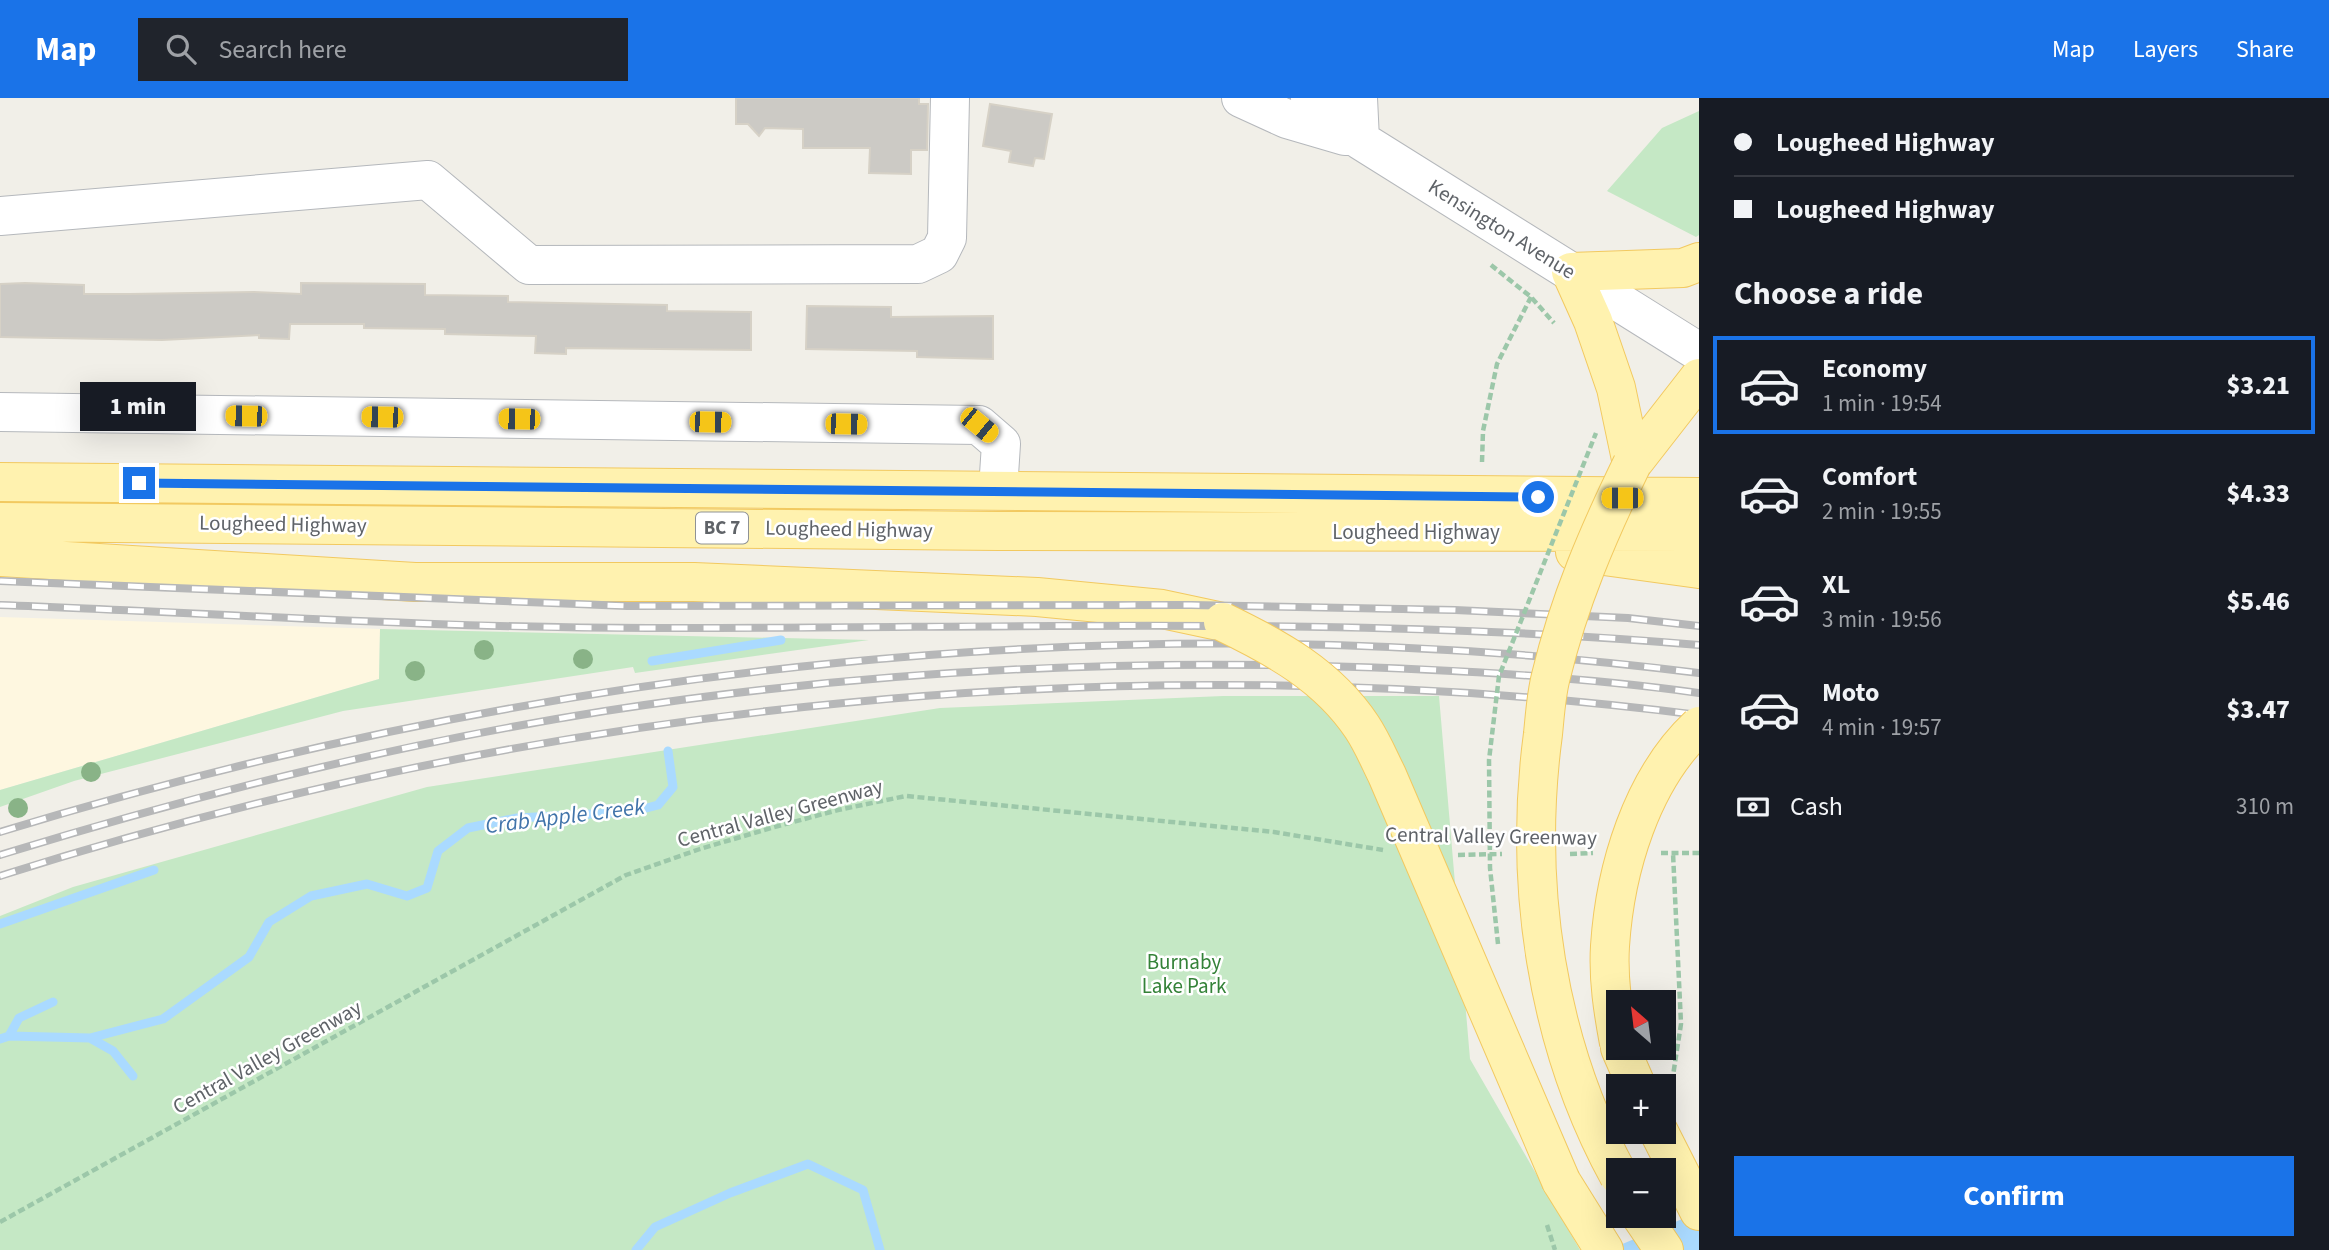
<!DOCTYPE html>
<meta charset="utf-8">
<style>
:root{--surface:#171b24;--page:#20242c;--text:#f1f3f6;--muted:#9ea1a6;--line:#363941;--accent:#1a73e8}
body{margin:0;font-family:"Source Sans 3",sans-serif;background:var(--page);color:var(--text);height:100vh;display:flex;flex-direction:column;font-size:26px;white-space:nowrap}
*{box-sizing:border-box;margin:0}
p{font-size:23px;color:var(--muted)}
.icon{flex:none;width:38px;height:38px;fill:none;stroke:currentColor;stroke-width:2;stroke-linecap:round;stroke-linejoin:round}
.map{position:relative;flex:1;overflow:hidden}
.side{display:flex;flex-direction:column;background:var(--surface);width:630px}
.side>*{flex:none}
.hud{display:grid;align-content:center;height:154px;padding:0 35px;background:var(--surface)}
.needle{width:46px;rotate:332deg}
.tools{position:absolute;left:1606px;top:892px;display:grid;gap:14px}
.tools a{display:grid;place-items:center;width:70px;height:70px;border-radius:0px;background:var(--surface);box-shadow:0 7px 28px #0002;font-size:35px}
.end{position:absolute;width:32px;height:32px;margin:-16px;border:9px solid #1a73e8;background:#fff;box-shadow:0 0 0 4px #fff}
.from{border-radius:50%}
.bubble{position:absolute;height:49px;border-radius:0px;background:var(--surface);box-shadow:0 7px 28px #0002;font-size:23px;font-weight:800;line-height:49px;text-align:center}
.car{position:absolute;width:21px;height:42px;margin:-21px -10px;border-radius:9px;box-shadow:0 0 5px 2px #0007;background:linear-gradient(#f5c518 24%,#345 0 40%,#f5c518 0 76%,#345 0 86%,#f5c518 0)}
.hud b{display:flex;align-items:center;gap:24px;height:66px;font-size:26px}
.hud b+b{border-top:2px solid var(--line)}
.hud i{width:18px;height:18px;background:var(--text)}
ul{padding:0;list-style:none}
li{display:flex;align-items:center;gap:21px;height:98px;margin:0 14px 10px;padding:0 21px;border:4px solid transparent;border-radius:0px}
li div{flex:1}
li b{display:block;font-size:26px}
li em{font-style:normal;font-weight:800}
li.active{border-color:var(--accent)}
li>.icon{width:63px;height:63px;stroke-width:1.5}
h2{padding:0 35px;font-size:32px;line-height:84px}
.pay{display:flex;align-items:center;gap:18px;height:77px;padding:0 35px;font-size:26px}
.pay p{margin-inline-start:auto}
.cta{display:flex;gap:14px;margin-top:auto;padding:14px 35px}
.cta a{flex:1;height:80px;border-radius:0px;background:var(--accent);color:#fff;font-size:28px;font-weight:800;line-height:80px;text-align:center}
header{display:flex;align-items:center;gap:42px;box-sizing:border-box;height:98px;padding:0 35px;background:var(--accent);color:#fff}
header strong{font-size:33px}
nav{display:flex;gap:38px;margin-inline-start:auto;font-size:24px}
.search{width:490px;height:63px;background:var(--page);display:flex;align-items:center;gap:18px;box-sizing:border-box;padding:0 24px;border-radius:0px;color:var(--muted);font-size:26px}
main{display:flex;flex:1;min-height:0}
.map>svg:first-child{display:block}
</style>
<header>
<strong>Map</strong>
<div class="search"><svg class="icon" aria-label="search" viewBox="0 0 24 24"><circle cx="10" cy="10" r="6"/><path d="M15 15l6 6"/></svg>Search here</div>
<nav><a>Map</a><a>Layers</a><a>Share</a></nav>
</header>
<main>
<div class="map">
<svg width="1699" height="1152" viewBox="0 0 1699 1152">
<rect width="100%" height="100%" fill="#f1efe8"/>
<!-- commercial -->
<path fill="#fef7e0" d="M0 519 380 531 379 581 0 692Z"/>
<!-- green -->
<path fill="#c5e8c5" d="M1699 13V137L1696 139 1607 93 1662 30Z
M380 531 869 542 635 575 633 569 343 613 74 683 0 709V692L379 581Z
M1223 598H1439L1470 961 1580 1152H0V818L73 789 427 689 940 610Z"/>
<!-- water -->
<path fill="#aadaff" d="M1699 1114V1152H1608Z"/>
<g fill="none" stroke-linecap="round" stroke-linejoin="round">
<!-- stream -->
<path stroke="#aadaff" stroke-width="9" d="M652 563 781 542
M0 826 154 772
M9 938 19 920 53 904
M90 940 113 953 133 978
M0 941 9 938 90 940 163 921 249 859 269 824 311 798 367 786 407 798 427 790 438 753 468 730 517 720 631 714 658 707 673 689 668 653
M636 1152 655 1129 730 1095 808 1066 863 1092 880 1152"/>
</g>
<!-- building -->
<path fill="#cccac5" stroke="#d6d1c6" stroke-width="2" d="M736 0H919V6H928L927 52H911V76L869 75 870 50H803V31L765 30 759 38 748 26H736Z
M990 6 1052 16 1044 61 1035 60 1033 68 1009 64 1011 53 983 48Z
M25 185 84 187V196H130L254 194 301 196V185L425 186V197L508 198V204L667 207V213L751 214V252L566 250V256L535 255 536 238 445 236V231L364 230V226H290L289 241 259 240V237L162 242 0 239V186Z
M807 208 891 209V219L993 218V261L917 259V253L806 251Z"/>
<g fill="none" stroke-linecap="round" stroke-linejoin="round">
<!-- minor casing -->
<g stroke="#b5b8bc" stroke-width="40">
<path id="minor" d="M1241 0 1287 21 1345 38
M1310 0 1360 42 1699 254
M1358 0 1360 42
M0 118 428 82 529 167 918 166 939 156 947 140 950 0
M0 314 979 327 1001 346 998 392"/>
</g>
<!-- major casing -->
<g stroke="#f2c960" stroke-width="40">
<path id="major" d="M1632 366 1616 290 1593 223 1571 174 1683 170 1699 164
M1632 366 1699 280
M0 384 1699 399
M0 424 998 433 1699 434
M1575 454 1699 471
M0 459 415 484H694L1037 499 1162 511 1223 524
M1620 950 1637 989
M1659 1034 1699 1113
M1561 1083 1604 1152
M1641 1118 1664 1152"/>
</g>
<!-- path -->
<path stroke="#9cc7a9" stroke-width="4.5" stroke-dasharray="7 3.5" stroke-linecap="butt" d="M1491 167 1531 199 1554 225
M1482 364 1483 333 1497 266 1531 199
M1661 755H1699
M1570 756 1593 755
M1458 757 1502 756
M1672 984 1681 926 1673 755
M0 1124 626 777 700 751 771 730 838 712 906 698 1274 734 1383 752
M1547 1127 1555 1152"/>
<!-- minor -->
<use href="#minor" stroke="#fff" stroke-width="38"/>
<!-- major -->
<use href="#major" stroke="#fff2af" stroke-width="38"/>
<!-- rail casing -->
<g stroke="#b6b7b8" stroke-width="8">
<path id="rail" d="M0 483 627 508 1191 507 1455 512 1628 520 1699 528
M0 507C216 515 432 530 649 530 999 531 1350 517 1699 547
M0 734C550 566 1127 503 1699 575
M0 757C198 696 400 645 605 613 842 576 1080 562 1320 568 1446 571 1574 578 1699 595
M0 778C548 604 1128 545 1699 617"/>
</g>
<!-- rail -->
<use href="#rail" stroke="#fff" stroke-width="5" stroke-dasharray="16" stroke-linecap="butt"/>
<!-- major-bridge casing -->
<g stroke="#f2c960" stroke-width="40" stroke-linecap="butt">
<path id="major-bridge" d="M1223 524C1277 550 1328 578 1362 629 1372 644 1379 661 1387 677L1561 1083
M1619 945C1613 913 1608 881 1610 848 1615 772 1641 682 1699 628
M1619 1078C1546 945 1523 785 1543 636 1545 617 1546 597 1551 578 1569 503 1598 436 1632 366"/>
</g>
<!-- path-bridge -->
<path stroke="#9cc7a9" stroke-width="4.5" stroke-dasharray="7 3.5" stroke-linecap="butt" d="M1498 846 1490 770 1489 662 1499 578 1596 335"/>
<!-- major-bridge -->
<use href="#major-bridge" stroke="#fff2af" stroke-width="38"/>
</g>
<!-- trees -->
<g fill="#89b387">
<circle cx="484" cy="552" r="10"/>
<circle cx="583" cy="561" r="10"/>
<circle cx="415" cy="573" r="10"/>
<circle cx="91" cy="674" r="10"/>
<circle cx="18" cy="710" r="10"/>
</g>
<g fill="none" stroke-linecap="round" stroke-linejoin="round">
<!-- route -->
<path stroke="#1a73e8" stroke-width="9" d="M139 385 1538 399"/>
</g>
<g text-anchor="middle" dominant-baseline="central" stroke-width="5" stroke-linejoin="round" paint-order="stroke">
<!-- shield labels -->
<rect fill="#fff" stroke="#8f9295" stroke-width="2" x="696" y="414.5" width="52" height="31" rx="5"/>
<g font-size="19" font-weight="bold" fill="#5f6368">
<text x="722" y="430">BC 7</text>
</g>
<!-- street labels -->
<g font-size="21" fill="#5f6368" stroke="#fff">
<text transform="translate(1502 131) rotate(32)">Kensington Avenue</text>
<text transform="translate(283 426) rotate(1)">Lougheed Highway</text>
<text transform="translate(849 431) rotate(1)">Lougheed Highway</text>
<text x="1416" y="434">Lougheed Highway</text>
<text transform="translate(780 715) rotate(-15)">Central Valley Greenway</text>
<text transform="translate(1491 738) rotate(1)">Central Valley Greenway</text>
<text transform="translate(267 959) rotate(-29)">Central Valley Greenway</text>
</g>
<!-- park labels -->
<g font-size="21" fill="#348238" stroke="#fff">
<text x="1184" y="864">Burnaby<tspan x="1184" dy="24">Lake Park</tspan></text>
</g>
<!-- water labels -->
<g font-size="23" font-style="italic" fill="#4174aa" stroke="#fff">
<text transform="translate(565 718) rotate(-7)">Crab Apple Creek</text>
</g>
</g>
</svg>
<div class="tools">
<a><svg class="needle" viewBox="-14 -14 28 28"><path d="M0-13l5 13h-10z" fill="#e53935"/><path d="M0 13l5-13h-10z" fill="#9ea1a6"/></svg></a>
<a>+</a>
<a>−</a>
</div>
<i class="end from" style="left:1538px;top:399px"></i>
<i class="end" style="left:139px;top:385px"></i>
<div class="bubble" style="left:80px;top:284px;width:116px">1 min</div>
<i class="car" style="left:246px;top:318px;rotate:271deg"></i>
<i class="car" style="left:382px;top:319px;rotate:271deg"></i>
<i class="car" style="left:519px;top:321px;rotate:271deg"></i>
<i class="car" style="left:710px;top:324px;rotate:91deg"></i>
<i class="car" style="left:846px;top:326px;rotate:91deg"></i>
<i class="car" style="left:979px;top:327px;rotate:129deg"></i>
<i class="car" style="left:1622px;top:400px;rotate:270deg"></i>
</div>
<section class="side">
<div class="hud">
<b><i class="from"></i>Lougheed Highway</b>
<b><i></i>Lougheed Highway</b>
</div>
<h2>Choose a ride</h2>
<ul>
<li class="active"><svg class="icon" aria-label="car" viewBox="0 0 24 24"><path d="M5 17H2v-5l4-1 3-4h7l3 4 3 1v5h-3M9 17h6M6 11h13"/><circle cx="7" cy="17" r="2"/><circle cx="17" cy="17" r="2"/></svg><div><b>Economy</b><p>1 min · 19:54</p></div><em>$3.21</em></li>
<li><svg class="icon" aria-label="car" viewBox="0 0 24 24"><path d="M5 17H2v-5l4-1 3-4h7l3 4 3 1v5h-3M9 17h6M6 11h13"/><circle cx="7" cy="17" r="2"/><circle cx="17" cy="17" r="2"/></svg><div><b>Comfort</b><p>2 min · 19:55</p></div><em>$4.33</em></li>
<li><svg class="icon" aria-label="car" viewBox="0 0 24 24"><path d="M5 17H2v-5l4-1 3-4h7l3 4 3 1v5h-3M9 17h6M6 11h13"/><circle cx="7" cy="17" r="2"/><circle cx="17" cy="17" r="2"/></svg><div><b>XL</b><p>3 min · 19:56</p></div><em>$5.46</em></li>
<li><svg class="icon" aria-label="car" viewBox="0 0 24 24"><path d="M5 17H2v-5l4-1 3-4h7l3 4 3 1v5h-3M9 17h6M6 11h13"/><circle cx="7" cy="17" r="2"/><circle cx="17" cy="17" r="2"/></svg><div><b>Moto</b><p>4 min · 19:57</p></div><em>$3.47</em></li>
</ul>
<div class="pay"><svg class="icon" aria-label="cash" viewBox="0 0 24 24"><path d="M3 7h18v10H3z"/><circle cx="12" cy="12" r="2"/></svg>Cash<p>310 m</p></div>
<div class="cta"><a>Confirm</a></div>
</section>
</main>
